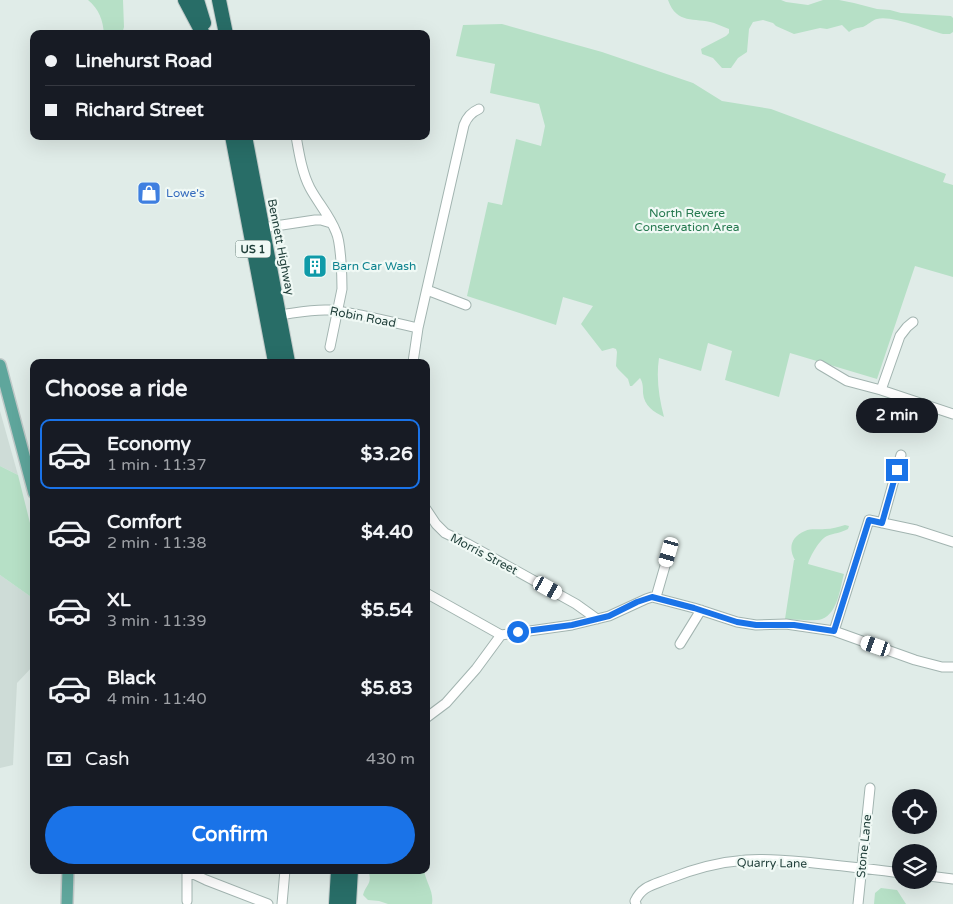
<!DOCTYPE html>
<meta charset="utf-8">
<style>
:root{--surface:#171b24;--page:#20242c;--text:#f1f3f6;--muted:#9ea1a6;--line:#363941;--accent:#1a73e8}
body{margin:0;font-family:"Varela Round",sans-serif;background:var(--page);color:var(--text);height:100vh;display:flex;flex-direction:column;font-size:19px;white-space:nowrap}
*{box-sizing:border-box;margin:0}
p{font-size:16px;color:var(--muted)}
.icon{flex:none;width:28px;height:28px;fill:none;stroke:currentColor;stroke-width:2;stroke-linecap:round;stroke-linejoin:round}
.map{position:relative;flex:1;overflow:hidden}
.details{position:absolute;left:30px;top:359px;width:400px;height:515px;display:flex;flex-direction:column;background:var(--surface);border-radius:10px;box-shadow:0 5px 20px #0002}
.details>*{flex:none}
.guide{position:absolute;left:30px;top:30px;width:400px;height:110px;border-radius:10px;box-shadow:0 5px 20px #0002;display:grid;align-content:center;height:110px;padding:0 15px;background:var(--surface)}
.tools{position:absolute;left:892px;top:789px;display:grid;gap:10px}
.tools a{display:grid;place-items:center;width:45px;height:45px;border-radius:50%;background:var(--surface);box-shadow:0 5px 20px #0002;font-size:25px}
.end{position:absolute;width:22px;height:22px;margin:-11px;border:6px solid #1a73e8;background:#fff;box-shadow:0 0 0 2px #fff}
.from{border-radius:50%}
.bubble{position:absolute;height:35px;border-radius:18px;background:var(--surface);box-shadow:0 5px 20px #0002;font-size:16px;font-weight:700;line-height:35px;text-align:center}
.car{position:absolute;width:15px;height:30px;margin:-15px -8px;border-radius:6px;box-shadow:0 0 4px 1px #0007;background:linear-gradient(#fff 24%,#345 0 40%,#fff 0 76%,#345 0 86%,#fff 0)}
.guide b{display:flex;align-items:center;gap:18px;height:48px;font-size:19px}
.guide b+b{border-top:1px solid var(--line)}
.guide i{width:12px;height:12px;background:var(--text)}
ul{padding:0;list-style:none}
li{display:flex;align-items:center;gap:15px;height:70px;margin:0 10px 8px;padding:0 5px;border:2px solid transparent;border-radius:10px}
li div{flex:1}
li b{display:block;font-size:19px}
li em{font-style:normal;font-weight:700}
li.current{border-color:var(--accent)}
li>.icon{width:45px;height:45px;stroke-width:1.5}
h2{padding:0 15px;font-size:22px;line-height:60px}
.pay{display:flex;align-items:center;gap:12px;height:55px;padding:0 15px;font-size:19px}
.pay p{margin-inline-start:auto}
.primary-button{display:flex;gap:10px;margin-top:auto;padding:10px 15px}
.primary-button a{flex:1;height:58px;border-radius:30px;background:var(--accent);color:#fff;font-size:20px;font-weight:700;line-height:58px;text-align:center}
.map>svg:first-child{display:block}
</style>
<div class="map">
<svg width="953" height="904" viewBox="0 0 953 904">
<rect width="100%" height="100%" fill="#e0ece8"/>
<!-- built -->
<path fill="#cedcd7" d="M0 411 18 475 0 466Z
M0 575 34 599 33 666 17 683 13 765 0 768Z"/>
<!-- green -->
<path fill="#b6e0c6" d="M88 0H123L124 27 122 34H104C103 20 99 9 88 0Z
M668 0H781L786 2 808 5 823 0H839L854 3 877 9 890 10 901 13 951 16 953 18V32L950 34H943C927 30 892 15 877 19 872 20 868 25 863 27 857 28 854 28 849 32L842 25 827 29 820 28 794 34 776 26 773 23 763 20 753 22 749 29 747 52 738 58 731 68H722L713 58 702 54 701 49 726 36 729 33V29C724 27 719 25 714 23 694 17 677 25 668 0Z
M502 24 602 52 693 83 722 101 771 109 946 174 943 182 953 185V277L915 266 877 379 790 353 779 397 725 380 732 351 708 343 701 371 659 358C656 378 659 398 664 417 654 412 644 406 643 393 643 387 643 383 640 378L632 386H630L628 379 618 369 616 366 617 352 616 349 613 348 602 351 581 324 593 306 563 297 556 325 467 296 488 202 502 205 516 139 541 146 545 126 539 104 490 93 495 64 456 56 463 25Z
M0 466 18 475 34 539V599L0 575Z
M845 525 849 526 848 529C841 533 834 533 827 536 820 539 810 556 808 564L844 574C840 588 838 613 822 619 813 622 795 619 785 619L794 560H795C788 548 791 537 805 531 811 528 819 530 825 529 832 529 838 527 845 525Z
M368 870H424C426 883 434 891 432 904H388L379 901 368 900 363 895C366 884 373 884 368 870Z
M881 888 897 890 906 904H874L875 893Z"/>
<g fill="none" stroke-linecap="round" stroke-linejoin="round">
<!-- minor casing -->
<g stroke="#a2b4b0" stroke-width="11">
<path id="minor" d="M296 136C299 153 302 173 310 188 318 203 330 216 336 232 341 242 342 278 342 289L330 347
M262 228 315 220H321L331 223
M427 290 466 305
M279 315C295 313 313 309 329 310 359 313 389 322 418 328
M413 362 418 328 464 125C467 117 472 112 479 109
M820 365 847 381 881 390 953 414
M881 390 900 336 907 327 913 322
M426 509 436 524 445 533 468 544 576 604 597 619
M882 523 901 455
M426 593 501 635
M656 597 669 552
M834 631 869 520 916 530 953 542
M680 644 701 610
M426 718 446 703 476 669 501 635 572 625 609 616 646 599 652 597 694 608 737 622 756 625 786 624 834 631 915 660 942 667H953
M187 871 206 880 268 904
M929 876 953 879
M187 901V870
M282 904 285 870
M636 904 635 901C642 886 653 885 668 879 693 869 719 862 746 860 768 858 792 861 814 863 843 866 872 869 901 873
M858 904 870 788"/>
</g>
<!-- major casing -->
<g stroke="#c0c9c8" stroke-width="14">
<path id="major" d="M0 365 34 493
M67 904 68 870"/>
</g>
<!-- highway casing -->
<g stroke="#c0c9c8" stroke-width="16">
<path id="highway" d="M185 0 203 34
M197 0 204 23
M219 0 226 34
M232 136 275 362
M245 136 288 362
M336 904 338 870
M349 904 351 870"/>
</g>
<!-- minor -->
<use href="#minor" stroke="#fff" stroke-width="9"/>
<!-- major -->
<use href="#major" stroke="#5fa69c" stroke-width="11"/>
<!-- highway -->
<use href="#highway" stroke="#286d67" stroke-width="14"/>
</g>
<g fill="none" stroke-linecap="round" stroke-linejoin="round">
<!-- route -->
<path stroke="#1a73e8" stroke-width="6" d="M518 632 572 625 609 616 637 602 652 597 694 608 737 622 756 625H794L834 631 869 520 882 523 897 470"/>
</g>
<!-- icons -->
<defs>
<g id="shop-square" transform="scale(1.25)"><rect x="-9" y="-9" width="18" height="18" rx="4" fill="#3f7fe0" stroke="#f0f9f5"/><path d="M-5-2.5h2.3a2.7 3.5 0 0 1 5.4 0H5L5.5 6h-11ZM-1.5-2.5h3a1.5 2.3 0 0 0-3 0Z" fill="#fff"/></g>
<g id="building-square" transform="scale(1.25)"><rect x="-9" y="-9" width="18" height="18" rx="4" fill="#0f9aa8" stroke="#f0f9f5"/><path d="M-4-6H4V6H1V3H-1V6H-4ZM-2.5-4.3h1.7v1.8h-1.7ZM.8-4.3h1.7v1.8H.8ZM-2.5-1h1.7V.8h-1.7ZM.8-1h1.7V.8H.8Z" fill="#fff"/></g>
</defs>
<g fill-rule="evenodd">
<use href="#shop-square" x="149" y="193"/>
<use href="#building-square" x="315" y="266"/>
</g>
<g text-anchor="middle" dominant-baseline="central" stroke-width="4.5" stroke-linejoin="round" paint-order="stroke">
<!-- shield labels -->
<rect fill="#f0f9f5" stroke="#5e7671" stroke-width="1" x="235.5" y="240.5" width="35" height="17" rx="4"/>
<g font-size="11" font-weight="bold" fill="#1f3e39">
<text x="253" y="249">US 1</text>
</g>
<!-- shop labels -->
<g font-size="12" fill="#366cbe" stroke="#f0f9f5" text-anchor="start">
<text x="166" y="193">Lowe's</text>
</g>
<!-- park labels -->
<g font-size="12" fill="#25794f" stroke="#f0f9f5">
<text x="687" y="213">North Revere<tspan x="687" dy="14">Conservation Area</tspan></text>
</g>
<!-- street labels -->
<g font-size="12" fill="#1f3e39" stroke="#f0f9f5">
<text transform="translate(281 247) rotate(79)">Bennett Highway</text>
<text transform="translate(363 317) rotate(11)">Robin Road</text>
<text transform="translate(484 554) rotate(28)">Morris Street</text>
<text transform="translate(864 846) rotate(-84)">Stone Lane</text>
<text transform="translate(772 863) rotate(1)">Quarry Lane</text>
</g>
<!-- culture labels -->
<g font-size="12" fill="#0d838f" stroke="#f0f9f5" text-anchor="start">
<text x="332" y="266">Barn Car Wash</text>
</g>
</g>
</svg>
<div class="tools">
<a><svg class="icon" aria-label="locate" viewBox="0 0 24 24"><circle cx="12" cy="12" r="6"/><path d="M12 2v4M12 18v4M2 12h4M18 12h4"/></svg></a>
<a><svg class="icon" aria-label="layers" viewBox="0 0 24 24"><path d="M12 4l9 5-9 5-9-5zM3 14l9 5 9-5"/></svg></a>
</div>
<i class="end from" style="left:518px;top:632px"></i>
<i class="end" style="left:897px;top:470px"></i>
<div class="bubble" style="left:856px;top:398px;width:82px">2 min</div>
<i class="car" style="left:669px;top:552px;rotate:196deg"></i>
<i class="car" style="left:548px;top:588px;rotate:119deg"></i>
<i class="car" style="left:876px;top:646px;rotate:289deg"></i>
<div class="guide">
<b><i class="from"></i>Linehurst Road</b>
<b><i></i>Richard Street</b>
</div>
<section class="details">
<h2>Choose a ride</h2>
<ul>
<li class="current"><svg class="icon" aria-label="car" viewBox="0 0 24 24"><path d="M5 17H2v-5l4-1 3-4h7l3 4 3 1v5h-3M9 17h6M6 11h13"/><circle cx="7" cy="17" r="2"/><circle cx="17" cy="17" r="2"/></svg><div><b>Economy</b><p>1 min · 11:37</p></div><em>$3.26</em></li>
<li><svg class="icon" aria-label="car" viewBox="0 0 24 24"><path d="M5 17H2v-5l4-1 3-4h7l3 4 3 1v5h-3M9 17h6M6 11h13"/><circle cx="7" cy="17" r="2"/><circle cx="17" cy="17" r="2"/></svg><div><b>Comfort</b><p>2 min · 11:38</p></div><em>$4.40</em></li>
<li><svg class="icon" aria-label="car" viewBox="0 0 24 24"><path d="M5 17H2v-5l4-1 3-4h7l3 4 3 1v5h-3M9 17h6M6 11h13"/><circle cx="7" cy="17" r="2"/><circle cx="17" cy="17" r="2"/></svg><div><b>XL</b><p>3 min · 11:39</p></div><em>$5.54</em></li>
<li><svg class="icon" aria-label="car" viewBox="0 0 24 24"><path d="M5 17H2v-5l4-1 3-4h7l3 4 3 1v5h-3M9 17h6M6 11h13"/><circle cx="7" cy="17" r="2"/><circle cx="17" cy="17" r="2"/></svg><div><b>Black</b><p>4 min · 11:40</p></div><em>$5.83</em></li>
</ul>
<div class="pay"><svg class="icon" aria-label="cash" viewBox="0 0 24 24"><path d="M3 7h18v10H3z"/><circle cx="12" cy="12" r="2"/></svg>Cash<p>430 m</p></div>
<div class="primary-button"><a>Confirm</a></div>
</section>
</div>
